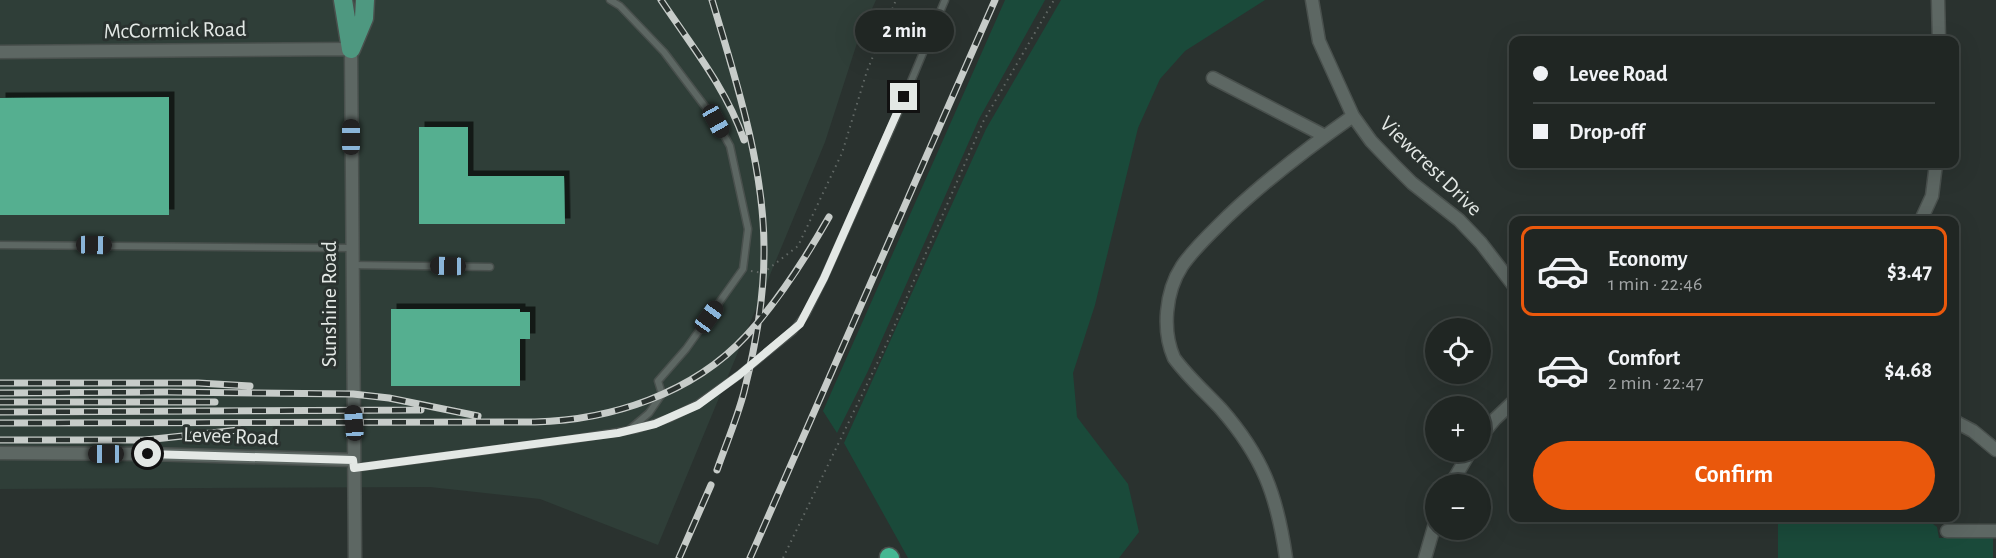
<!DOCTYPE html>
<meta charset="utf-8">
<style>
:root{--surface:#202623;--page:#2d3230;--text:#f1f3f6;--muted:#a2a5a6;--line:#3d4341;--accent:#ea580c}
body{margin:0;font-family:"Alegreya Sans",sans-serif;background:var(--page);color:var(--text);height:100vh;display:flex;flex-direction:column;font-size:22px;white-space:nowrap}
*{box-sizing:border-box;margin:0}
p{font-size:20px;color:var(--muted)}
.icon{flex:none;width:33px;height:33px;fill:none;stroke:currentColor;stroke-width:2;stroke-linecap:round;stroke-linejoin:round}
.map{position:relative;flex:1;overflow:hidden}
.details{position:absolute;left:1509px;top:216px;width:450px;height:306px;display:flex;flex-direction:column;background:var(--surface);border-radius:12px;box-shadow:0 6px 24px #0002,0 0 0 2px var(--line)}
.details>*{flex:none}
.banner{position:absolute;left:1509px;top:36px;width:450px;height:132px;border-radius:12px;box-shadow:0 6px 24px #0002,0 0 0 2px var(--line);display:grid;align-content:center;height:132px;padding:0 24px;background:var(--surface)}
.tools{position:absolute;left:1425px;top:318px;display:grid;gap:12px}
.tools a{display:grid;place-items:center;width:66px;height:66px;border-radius:50%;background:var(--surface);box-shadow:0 6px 24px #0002,0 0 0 2px var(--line);font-size:30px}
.end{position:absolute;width:27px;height:27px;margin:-14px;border:8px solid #e3e8e5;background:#111;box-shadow:0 0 0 3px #111}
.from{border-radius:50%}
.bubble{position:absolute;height:42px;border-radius:21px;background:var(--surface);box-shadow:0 6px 24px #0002,0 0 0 2px var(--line);font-size:20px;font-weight:700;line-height:42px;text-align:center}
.car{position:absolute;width:18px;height:36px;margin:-18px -9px;border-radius:8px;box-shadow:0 0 4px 2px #0007;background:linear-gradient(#222 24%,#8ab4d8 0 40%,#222 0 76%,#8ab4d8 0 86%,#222 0)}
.banner b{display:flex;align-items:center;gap:21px;height:57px;font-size:22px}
.banner b+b{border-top:2px solid var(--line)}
.banner i{width:15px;height:15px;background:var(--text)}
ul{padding:10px 0 0;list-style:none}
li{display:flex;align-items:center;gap:18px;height:90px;margin:0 12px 9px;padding:0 12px;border:3px solid transparent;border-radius:12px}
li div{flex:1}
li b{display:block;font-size:22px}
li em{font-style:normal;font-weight:700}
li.active{border-color:var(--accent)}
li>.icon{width:54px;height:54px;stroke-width:1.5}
.primary-button{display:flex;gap:12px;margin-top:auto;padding:12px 24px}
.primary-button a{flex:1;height:69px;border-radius:36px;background:var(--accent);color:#fff;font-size:24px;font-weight:700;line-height:69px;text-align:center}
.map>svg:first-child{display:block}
</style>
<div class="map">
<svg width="1996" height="558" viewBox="0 0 1996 558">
<defs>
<filter id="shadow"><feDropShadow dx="5.5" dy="-5.5" stdDeviation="0" flood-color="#0009"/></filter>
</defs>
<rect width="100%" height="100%" fill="#2a322f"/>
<!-- built -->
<path fill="#2f3e38" d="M0 0H876L858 40 825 142 658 545 540 499 430 487 0 489Z"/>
<!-- green -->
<path fill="#1a4a3a" d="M1005 0H1045L979 119 868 371 837 433 823 411Z
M1061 0H1265L1185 51 1160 79 1138 128 1095 305 1073 373 1077 417 1128 484 1139 532 1119 558H908L844 443 986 129Z
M1778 518H1925L1937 527 1939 538 1993 537V558H1778Z"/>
<!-- building -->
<path fill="#55af90" filter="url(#shadow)" d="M169 97V215H0V98Z
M419 127H468V176H564L565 224H419Z
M391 309H520V312H530V339H520V386H391Z"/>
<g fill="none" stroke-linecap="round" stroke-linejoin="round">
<!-- lane casing -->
<g stroke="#49504d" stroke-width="9">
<path id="lane" d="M610 0 620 6 664 52 716 121 730 146 748 229 743 269 686 349 658 381 662 394 649 413 629 430
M0 245 352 248
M353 265 490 267
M354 468 567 440 637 429 670 418 698 404 739 375 793 331 806 314 824 278 897 115 945 0"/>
</g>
<!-- street casing -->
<g stroke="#49504d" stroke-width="15">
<path id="street" d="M1312 0 1319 41 1353 116 1371 141 1393 164 1412 183 1459 220 1481 243 1514 286
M1938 0 1939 40
M0 52 351 49 355 558
M1213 78 1325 136
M1921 220 1932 196 1936 164
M1954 421 1973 431 1996 450
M1480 437 1495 419 1514 401
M0 453 149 454 353 460
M1451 484 1470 452
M1947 531H1996
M1286 558C1277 495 1263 457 1221 409 1205 392 1188 377 1174 358 1162 331 1165 292 1182 266 1195 247 1212 232 1228 216 1267 179 1309 147 1353 116
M1425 558 1436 520"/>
</g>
<!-- primary casing -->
<g stroke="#49504d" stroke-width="21">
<path id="primary" d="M343 0 351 49
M351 49 364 18 365 0"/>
</g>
<!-- highway casing -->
<g stroke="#49504d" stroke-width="21">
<path id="highway" d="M889 557 890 558"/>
</g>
<!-- path -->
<path stroke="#626966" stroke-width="2" stroke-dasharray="1.5 4.5" stroke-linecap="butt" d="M751 271 763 273 798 246 842 153 867 71 896 0
M783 558 886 345 983 122 1054 0"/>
<!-- lane -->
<use href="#lane" stroke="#5d6763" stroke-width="6"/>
<!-- street -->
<use href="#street" stroke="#5d6763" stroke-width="12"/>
<!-- primary -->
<use href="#primary" stroke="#4e9880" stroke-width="18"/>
<!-- highway -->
<use href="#highway" stroke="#44b893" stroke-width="18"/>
<!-- rail casing -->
<g stroke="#c7ccc9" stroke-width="7">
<path id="rail" d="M661 0C691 45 726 88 744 140
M712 0C736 80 765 169 764 253 764 300 755 348 744 392 737 419 726 444 717 470
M0 383H198L250 386
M0 393 168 392 353 394 389 398 478 416
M0 402H215
M0 412 421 410
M0 423 535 422C611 420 692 394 746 336 779 300 805 259 829 217
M0 440H145L239 430
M679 558 711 485
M750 558 995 0"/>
</g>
<!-- rail -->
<use href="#rail" stroke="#2a322f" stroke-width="4.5" stroke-dasharray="14" stroke-linecap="butt"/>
</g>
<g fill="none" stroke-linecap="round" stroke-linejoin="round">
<!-- route -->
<path stroke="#e3e8e5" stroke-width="8" d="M148 454 353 460 354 468 618 433 655 424 698 405 739 375 800 324 824 278 904 97"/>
</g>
<g text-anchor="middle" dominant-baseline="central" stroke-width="6" stroke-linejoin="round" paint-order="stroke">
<!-- street labels -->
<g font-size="22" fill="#e3e8e5" stroke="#2a322f">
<text transform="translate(175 30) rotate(-1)">McCormick Road</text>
<text transform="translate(1431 166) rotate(44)">Viewcrest Drive</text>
<text transform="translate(329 304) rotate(-90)">Sunshine Road</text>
<text transform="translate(231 436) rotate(2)">Levee Road</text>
</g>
</g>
</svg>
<div class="tools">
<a><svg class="icon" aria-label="locate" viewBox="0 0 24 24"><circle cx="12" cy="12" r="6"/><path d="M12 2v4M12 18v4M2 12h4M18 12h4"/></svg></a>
<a>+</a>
<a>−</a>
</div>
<i class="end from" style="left:148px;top:454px"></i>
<i class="end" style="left:904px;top:97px"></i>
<div class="bubble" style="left:855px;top:10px;width:99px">2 min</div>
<i class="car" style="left:716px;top:121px;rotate:151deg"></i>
<i class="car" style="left:351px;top:137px;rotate:0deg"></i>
<i class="car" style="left:94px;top:245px;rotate:91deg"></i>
<i class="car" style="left:448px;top:266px;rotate:271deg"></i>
<i class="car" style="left:709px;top:317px;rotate:36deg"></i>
<i class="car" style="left:354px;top:423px;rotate:356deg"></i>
<i class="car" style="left:106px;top:454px;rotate:270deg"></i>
<div class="banner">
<b><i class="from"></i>Levee Road</b>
<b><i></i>Drop-off</b>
</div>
<section class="details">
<ul>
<li class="active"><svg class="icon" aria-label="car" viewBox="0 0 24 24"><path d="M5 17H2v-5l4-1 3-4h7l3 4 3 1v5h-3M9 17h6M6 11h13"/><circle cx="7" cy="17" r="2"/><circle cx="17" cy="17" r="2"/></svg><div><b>Economy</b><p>1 min · 22:46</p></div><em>$3.47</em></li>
<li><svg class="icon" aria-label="car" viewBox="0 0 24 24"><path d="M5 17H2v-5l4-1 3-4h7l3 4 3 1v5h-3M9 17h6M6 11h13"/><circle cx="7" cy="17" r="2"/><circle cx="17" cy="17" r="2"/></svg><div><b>Comfort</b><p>2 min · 22:47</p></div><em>$4.68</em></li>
</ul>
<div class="primary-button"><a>Confirm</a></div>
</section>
</div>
